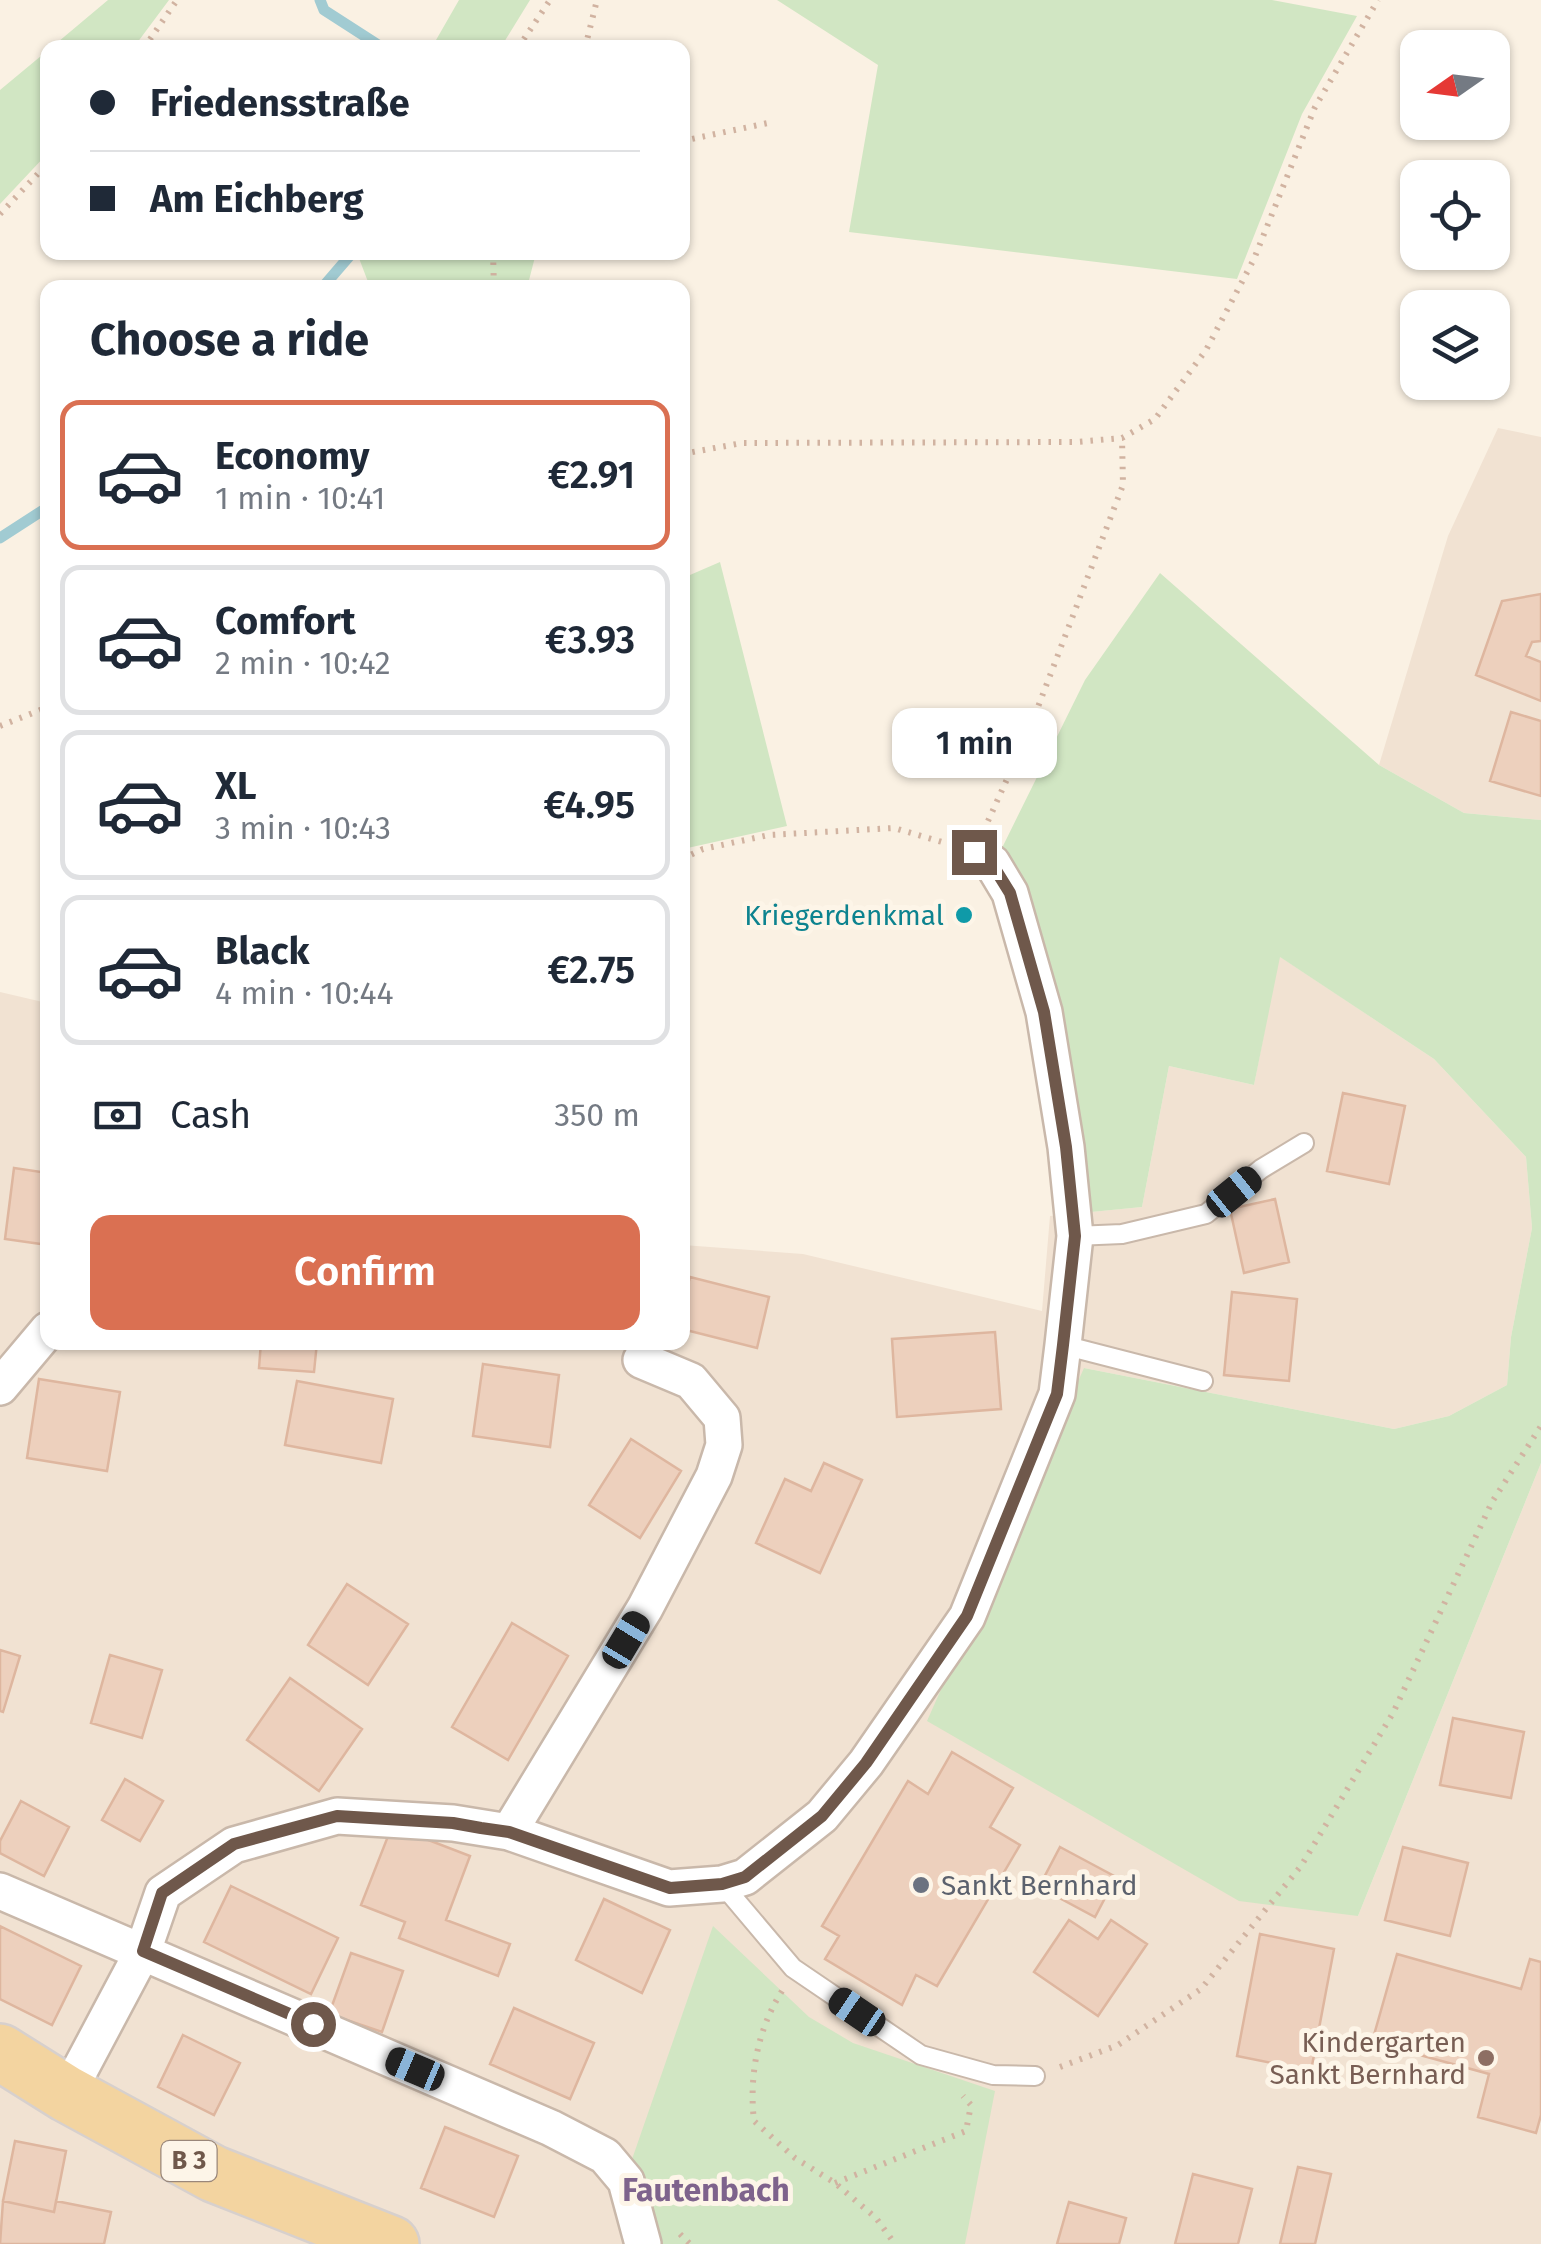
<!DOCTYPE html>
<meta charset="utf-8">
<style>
:root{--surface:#fff;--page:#f6f6f7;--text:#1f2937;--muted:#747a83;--line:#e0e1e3;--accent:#da7052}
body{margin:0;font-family:"Fira Sans",sans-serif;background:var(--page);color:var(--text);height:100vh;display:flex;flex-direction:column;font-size:38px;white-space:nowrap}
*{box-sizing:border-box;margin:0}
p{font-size:32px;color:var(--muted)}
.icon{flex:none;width:55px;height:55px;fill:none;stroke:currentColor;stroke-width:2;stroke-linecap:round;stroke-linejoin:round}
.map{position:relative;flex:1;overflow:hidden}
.drawer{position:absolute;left:40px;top:280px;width:650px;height:1070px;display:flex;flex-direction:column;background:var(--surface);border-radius:20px;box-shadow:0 2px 8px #0004}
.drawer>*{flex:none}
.banner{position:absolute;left:40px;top:40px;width:650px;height:220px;border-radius:20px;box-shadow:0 2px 8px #0004;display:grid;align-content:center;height:220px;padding:0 50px;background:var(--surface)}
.needle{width:65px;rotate:256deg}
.buttons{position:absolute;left:1400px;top:30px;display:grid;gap:20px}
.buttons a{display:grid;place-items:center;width:110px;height:110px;border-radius:20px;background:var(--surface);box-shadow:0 2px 8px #0004;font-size:50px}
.end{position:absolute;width:45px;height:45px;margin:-22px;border:12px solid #6f584b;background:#fff;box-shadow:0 0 0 5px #fff}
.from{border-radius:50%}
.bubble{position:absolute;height:70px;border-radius:20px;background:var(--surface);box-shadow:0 2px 8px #0004;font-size:32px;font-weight:600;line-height:70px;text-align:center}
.car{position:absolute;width:30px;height:60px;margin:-30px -15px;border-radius:12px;box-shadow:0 0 8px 2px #0007;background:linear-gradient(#222 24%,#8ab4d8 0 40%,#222 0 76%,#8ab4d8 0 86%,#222 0)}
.banner b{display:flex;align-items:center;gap:35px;height:95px;font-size:38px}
.banner b+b{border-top:2px solid var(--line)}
.banner i{width:25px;height:25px;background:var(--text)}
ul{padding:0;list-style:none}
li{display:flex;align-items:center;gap:30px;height:150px;margin:0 20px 15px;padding:0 30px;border:5px solid var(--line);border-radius:20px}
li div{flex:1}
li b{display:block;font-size:38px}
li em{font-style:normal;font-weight:600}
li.active{border-color:var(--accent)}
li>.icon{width:90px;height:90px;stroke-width:1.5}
h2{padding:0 50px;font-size:45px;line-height:120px}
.pay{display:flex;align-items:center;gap:25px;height:110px;padding:0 50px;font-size:38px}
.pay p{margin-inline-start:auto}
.cta{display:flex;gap:20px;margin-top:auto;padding:20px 50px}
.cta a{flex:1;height:115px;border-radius:20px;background:var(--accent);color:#fff;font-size:40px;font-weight:600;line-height:115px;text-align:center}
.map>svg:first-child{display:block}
</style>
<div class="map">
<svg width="1541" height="2244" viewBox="0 0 1541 2244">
<rect width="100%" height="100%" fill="#faf1e3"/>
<!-- residential -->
<path fill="#f1e2d2" d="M1498 428 1541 437V820L1464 813 1379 765 1448 536Z
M1279 956 1434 1059 1526 1157 1532 1228 1511 1337 1507 1385 1449 1416 1394 1429 1084 1368 1358 1916 1541 1463V2244H0V992L47 1003 48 1342H682L683 1245 803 1254 1042 1311 1050 1216 1142 1207 1169 1066 1254 1085Z"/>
<!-- green -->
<path fill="#d1e6c3" d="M108 0H169L134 47H52Z
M459 0H530L501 47H432Z
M777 0H1272L1357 16 1302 114 1237 279 849 232 878 65Z
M47 51V154L0 204V90Z
M357 253H536L527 288 370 287Z
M720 562 787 826 683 849V578Z
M1160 573 1379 765 1464 813 1541 820V1463L1358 1916 1239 1901 927 1721 1084 1368 1394 1429 1449 1416 1507 1385 1511 1337 1532 1228 1526 1157 1434 1059 1280 957 1254 1085 1169 1066 1142 1207 1081 1213 1000 852 1085 680Z
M713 1926 809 2017 853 2043 995 2091 965 2244H656L630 2165Z"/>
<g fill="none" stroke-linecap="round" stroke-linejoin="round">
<!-- stream -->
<path stroke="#a1cbd2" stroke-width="11" d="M320 0 324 10 383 48
M322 288 353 252
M0 538 48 507"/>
</g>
<!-- building -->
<path fill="#edd0bd" stroke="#deb69f" stroke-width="2.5" d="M1541 594V641L1532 642 1526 656 1541 662V701L1476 675 1502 601Z
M1511 712 1541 721V796L1490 781Z
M1343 1093 1405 1106 1389 1184 1327 1171Z
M14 1168 48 1173V1245L5 1239Z
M1275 1199 1289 1262 1244 1273 1230 1209Z
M690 1277 769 1297 757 1348 682 1329V1307Z
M1232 1292 1297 1299 1289 1381 1224 1375Z
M995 1332 1001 1409 897 1417 892 1339Z
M261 1342H317L314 1372 259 1368Z
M483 1364 559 1375 550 1447 473 1436Z
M39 1379 120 1392 107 1471 27 1458Z
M297 1381 393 1399 381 1463 285 1445Z
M631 1439 681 1471 640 1538 589 1505Z
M824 1463 862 1480 820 1573 756 1543 785 1479 811 1491Z
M347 1584 408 1624 368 1685 308 1645Z
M512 1623 568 1656 508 1760 452 1727Z
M0 1650 20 1656 3 1712 0 1711Z
M110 1655 162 1670 142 1738 91 1723Z
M290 1678 362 1729 319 1791 247 1740Z
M1453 1718 1524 1732 1511 1798 1440 1785Z
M952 1752 1013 1788 990 1827 1020 1845 937 1986 916 1975 902 2005 825 1959 839 1936 822 1926 908 1781 928 1794Z
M125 1779 163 1801 140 1841 102 1820Z
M21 1801 69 1827 44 1876 0 1853V1841Z
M392 1826 470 1856 446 1920 510 1944 498 1976 399 1938 405 1922 361 1905Z
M1060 1847 1116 1877 1095 1917 1039 1887Z
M1403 1847 1468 1863 1450 1936 1385 1920Z
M231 1886 338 1938 311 1994 204 1942Z
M604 1899 670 1930 642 1993 576 1960Z
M1069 1920 1098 1939 1111 1920 1147 1944 1098 2016 1034 1972Z
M0 1926 81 1966 52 2025 0 1999Z
M1260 1934 1334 1949 1311 2071 1237 2056Z
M351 1953 403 1971 382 2032 329 2014Z
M1397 1954 1521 1989 1530 1959 1541 1962V2115L1536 2133 1478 2117 1489 2074 1372 2042Z
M514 2008 594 2043 570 2099 490 2064Z
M183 2035 240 2063 214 2115 158 2087Z
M445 2127 518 2156 494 2217 421 2188Z
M15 2141 66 2151 54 2212 3 2201Z
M1298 2167 1331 2174 1315 2244H1280Z
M1193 2174 1252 2189 1238 2244H1175Z
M3 2201 54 2212 56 2201 111 2212 104 2244H0Z
M1069 2202 1126 2218 1119 2244H1057Z"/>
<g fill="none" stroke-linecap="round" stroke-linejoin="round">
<!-- lane casing -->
<g stroke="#c9b8aa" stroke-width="22">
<path id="lane" d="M1075 1236 1122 1234 1206 1214 1261 1169 1304 1143
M1063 1345 1203 1381
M722 1884 793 1968 921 2055 993 2075 1035 2076"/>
</g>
<!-- street casing -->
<g stroke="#c9b8aa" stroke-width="40">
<path id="street" d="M0 1387 48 1330
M509 1832 645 1608 714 1476 724 1445 722 1418 691 1381 641 1360
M0 1891 551 2128 605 2156 626 2181 643 2244
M67 2094 143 1951 163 1893 234 1845 337 1816 453 1823 509 1832 669 1888 722 1884 745 1877 822 1816 866 1763 967 1617 1057 1394 1063 1345 1075 1236 1066 1147 1044 1012 1010 893 992 863 974 852"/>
</g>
<!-- primary casing -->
<g stroke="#d7d0cd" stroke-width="60">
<path id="primary" d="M0 2052 67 2094 214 2174 391 2244"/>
</g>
<!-- path -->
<path stroke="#d1b3a1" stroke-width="6" stroke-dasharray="2.5 8" stroke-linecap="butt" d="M144 48 177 0
M518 48 550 0
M585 48 597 0
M682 141 768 123
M0 214 48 163
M493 252 494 288
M682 454 742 443 1076 442 1122 438 1155 419 1206 350 1254 259 1315 107 1378 0
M0 726 48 707
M988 821 1028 733 1123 485 1122 438
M682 859 703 849 769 835 894 828 942 842
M782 1991C757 2030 749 2077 754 2121L795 2158 835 2183 876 2218 895 2244
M1060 2067 1118 2045 1201 1989 1301 1866 1393 1713 1492 1502 1541 1426
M835 2183 966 2131 971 2105 963 2096
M680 2234 690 2244"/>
<!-- lane -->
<use href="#lane" stroke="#fff" stroke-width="18"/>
<!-- street -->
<use href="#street" stroke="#fff" stroke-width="35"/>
<!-- primary -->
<use href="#primary" stroke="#f3d4a0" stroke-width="55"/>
</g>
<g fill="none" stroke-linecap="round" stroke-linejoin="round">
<!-- route -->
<path stroke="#6f584b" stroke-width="12" d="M313 2024 143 1951 162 1893 234 1844 337 1816 453 1823 481 1828 509 1832 670 1888 722 1884 745 1877 822 1816 866 1763 967 1616 1057 1394 1063 1345 1075 1236 1066 1147 1044 1012 1010 893 992 864 974 852"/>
</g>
<!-- markers -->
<circle fill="#0f9aa8" stroke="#fdf5e8" stroke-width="4" cx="964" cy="915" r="10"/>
<circle fill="#6b7280" stroke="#fdf5e8" stroke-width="4" cx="921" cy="1885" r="10"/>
<circle fill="#8d6e63" stroke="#fdf5e8" stroke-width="4" cx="1486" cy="2058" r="10"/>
<g text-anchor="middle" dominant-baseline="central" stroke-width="10" stroke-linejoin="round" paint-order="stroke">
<!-- shield labels -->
<rect fill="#fdf5e8" stroke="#9a877a" stroke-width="2.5" x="161.5" y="2141" width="55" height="40" rx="8"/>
<g font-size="25" font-weight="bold" fill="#6f584b">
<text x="189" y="2161">B 3</text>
</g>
<!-- culture labels -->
<g font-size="28" fill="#0d838f" stroke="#fdf5e8" text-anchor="end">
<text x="944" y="915">Kriegerdenkmal</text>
</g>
<!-- worship labels -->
<g font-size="28" fill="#5b616d" stroke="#fdf5e8" text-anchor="start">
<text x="941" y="1885">Sankt Bernhard</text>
</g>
<!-- education labels -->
<g font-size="28" fill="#785e54" stroke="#fdf5e8" text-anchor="end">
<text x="1466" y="2042">Kindergarten<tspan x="1466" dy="32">Sankt Bernhard</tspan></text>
</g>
<!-- quarter labels -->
<g font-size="32" font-weight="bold" fill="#7e638c" stroke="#fdf5e8">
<text x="706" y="2190">Fautenbach</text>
</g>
</g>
</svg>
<div class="buttons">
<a><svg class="needle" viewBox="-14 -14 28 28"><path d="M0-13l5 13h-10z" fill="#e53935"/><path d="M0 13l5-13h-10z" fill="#747a83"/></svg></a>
<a><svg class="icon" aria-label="locate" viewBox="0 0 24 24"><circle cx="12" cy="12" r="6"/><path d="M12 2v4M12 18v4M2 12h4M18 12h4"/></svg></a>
<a><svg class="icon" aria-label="layers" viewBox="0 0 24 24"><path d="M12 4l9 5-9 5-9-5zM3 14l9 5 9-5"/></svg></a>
</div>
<i class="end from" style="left:313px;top:2024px"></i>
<i class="end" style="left:974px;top:852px"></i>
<div class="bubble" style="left:892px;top:708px;width:165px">1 min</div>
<i class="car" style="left:1234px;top:1192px;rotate:51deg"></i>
<i class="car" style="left:626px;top:1640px;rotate:31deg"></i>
<i class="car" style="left:857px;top:2012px;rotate:304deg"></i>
<i class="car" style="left:415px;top:2069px;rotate:293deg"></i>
<div class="banner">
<b><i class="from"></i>Friedensstraße</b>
<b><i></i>Am Eichberg</b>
</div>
<section class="drawer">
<h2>Choose a ride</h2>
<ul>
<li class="active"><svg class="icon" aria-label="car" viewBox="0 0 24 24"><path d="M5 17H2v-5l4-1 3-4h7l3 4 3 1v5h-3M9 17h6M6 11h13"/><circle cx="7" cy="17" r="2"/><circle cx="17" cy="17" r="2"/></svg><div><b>Economy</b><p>1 min · 10:41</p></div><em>€2.91</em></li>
<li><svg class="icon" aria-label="car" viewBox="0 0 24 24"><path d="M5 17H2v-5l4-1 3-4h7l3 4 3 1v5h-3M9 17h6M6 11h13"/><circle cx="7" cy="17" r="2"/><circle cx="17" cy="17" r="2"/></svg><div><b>Comfort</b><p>2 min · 10:42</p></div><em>€3.93</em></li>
<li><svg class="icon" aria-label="car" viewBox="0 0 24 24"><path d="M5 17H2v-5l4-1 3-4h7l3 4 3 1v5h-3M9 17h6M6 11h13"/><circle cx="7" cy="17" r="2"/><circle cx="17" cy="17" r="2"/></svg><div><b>XL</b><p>3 min · 10:43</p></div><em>€4.95</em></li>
<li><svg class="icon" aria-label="car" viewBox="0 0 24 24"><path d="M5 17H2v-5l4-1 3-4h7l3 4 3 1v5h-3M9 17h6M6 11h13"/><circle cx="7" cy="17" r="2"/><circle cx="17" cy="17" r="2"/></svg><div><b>Black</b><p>4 min · 10:44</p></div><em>€2.75</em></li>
</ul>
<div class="pay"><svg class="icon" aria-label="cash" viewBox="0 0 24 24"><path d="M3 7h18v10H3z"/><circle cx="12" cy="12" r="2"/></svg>Cash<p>350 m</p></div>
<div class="cta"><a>Confirm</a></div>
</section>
</div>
